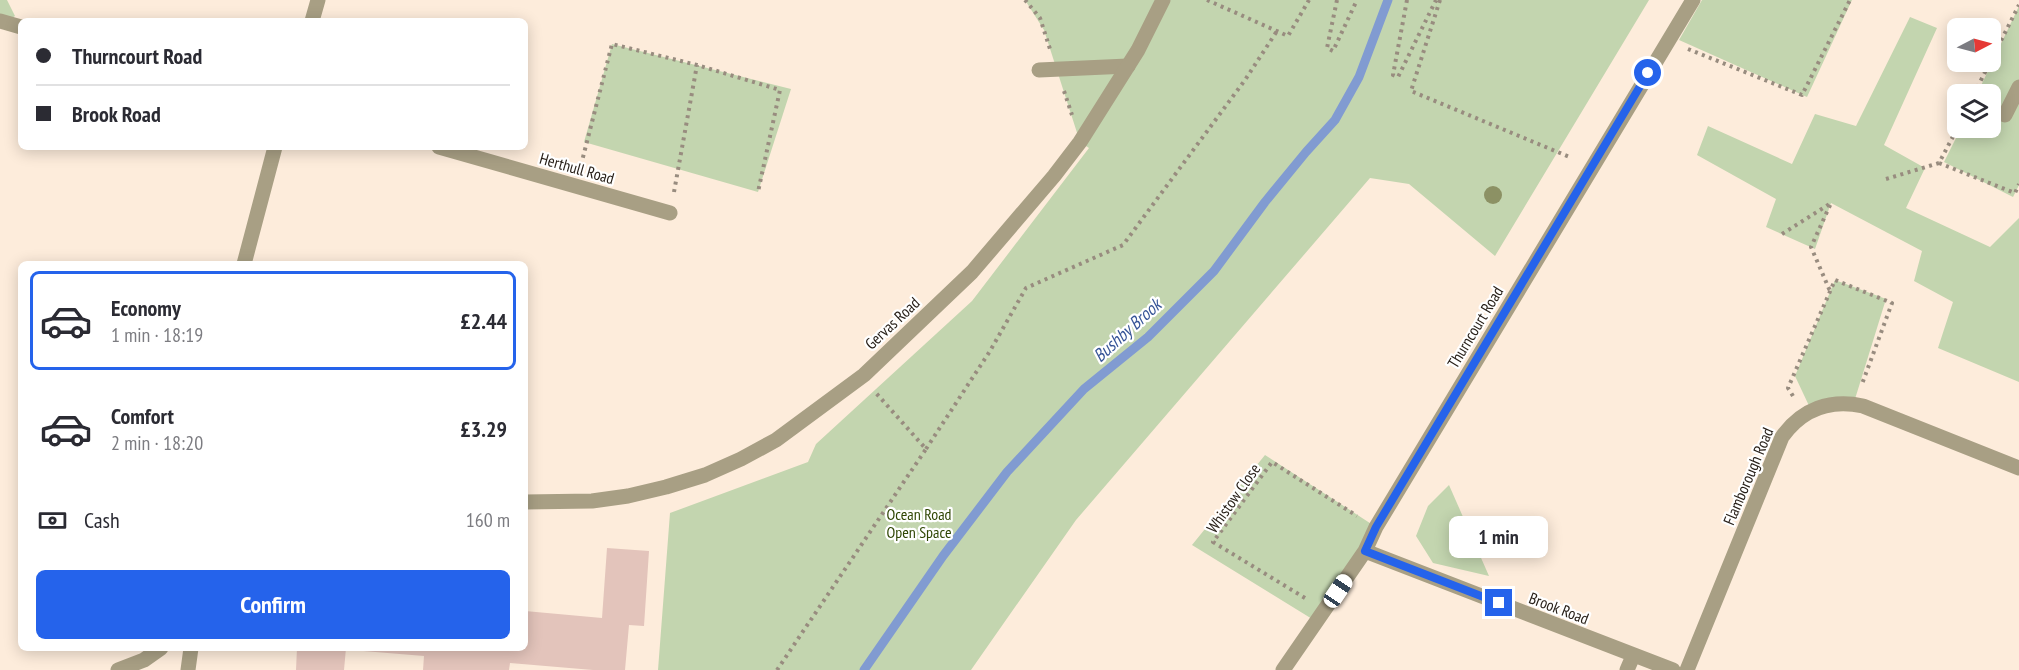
<!DOCTYPE html>
<meta charset="utf-8">
<style>
:root{--surface:#fff;--page:#f7f7f7;--text:#2b2b33;--muted:#7c7c81;--line:#e1e1e2;--accent:#2563eb}
body{margin:0;font-family:"PT Sans Narrow",sans-serif;background:var(--page);color:var(--text);height:100vh;display:flex;flex-direction:column;font-size:22px;white-space:nowrap}
*{box-sizing:border-box;margin:0}
p{font-size:20px;color:var(--muted)}
.icon{flex:none;width:33px;height:33px;fill:none;stroke:currentColor;stroke-width:2;stroke-linecap:round;stroke-linejoin:round}
.map{position:relative;flex:1;overflow:hidden}
.sheet{position:absolute;left:18px;top:261px;width:510px;height:390px;display:flex;flex-direction:column;background:var(--surface);border-radius:9px;box-shadow:0 3px 15px #0003}
.sheet>*{flex:none}
.banner{position:absolute;left:18px;top:18px;width:510px;height:132px;border-radius:9px;box-shadow:0 3px 15px #0003;display:grid;align-content:center;height:132px;padding:0 18px;background:var(--surface)}
.needle{width:39px;rotate:84deg}
.fabs{position:absolute;left:1947px;top:18px;display:grid;gap:12px}
.fabs a{display:grid;place-items:center;width:54px;height:54px;border-radius:9px;background:var(--surface);box-shadow:0 3px 15px #0003;font-size:30px}
.end{position:absolute;width:27px;height:27px;margin:-14px;border:8px solid #2563eb;background:#fff;box-shadow:0 0 0 3px #fff}
.from{border-radius:50%}
.bubble{position:absolute;height:42px;border-radius:9px;background:var(--surface);box-shadow:0 3px 15px #0003;font-size:20px;font-weight:600;line-height:42px;text-align:center}
.car{position:absolute;width:18px;height:36px;margin:-18px -9px;border-radius:8px;box-shadow:0 0 4px 2px #0007;background:linear-gradient(#fff 24%,#345 0 40%,#fff 0 76%,#345 0 86%,#fff 0)}
.banner b{display:flex;align-items:center;gap:21px;height:57px;font-size:22px}
.banner b+b{border-top:2px solid var(--line)}
.banner i{width:15px;height:15px;background:var(--text)}
ul{padding:10px 0 0;list-style:none}
li{display:flex;align-items:center;gap:18px;height:99px;margin:0 12px 9px;padding:0 6px;border:3px solid transparent;border-radius:9px}
li div{flex:1}
li b{display:block;font-size:22px}
li em{font-style:normal;font-weight:600}
li.selected{border-color:var(--accent)}
li>.icon{width:54px;height:54px;stroke-width:1.5}
.pay{display:flex;align-items:center;gap:15px;height:66px;padding:0 18px;font-size:22px}
.pay p{margin-inline-start:auto}
.button{display:flex;gap:12px;margin-top:auto;padding:12px 18px}
.button a{flex:1;height:69px;border-radius:9px;background:var(--accent);color:#fff;font-size:24px;font-weight:600;line-height:69px;text-align:center}
.map>svg:first-child{display:block}
</style>
<div class="map">
<svg width="2019" height="670" viewBox="0 0 2019 670">
<rect width="100%" height="100%" fill="#fdecdb"/>
<!-- green -->
<path fill="#c3d5af" d="M0 0H7L15 16 0 26Z
M1025 0H1649L1495 256 1409 184 1370 178 1076 520 971 670H658L670 513 808 462 816 444 972 301 1089 148 1080 142 1044 30Z
M1702 0H1852L1807 97 1679 40Z
M2019 6V185L2013 197 1944 162 1961 128H1990V94H1977Z
M1910 17 1937 28 1884 145 1925 168 1906 208 1990 247 2019 218V382L1938 348 1953 302 1914 281 1922 251 1831 203 1815 249 1766 227 1776 199 1697 155 1708 126 1792 164 1815 114 1856 126Z
M612 44 791 89 758 192 584 142Z
M1835 280 1886 299 1855 399 1811 410 1795 376Z
M1265 455 1376 527 1317 622 1192 545Z
M1449 485 1489 576 1433 563 1416 536 1428 506Z"/>
<g fill="none" stroke-linecap="round" stroke-linejoin="round">
<!-- stream -->
<path stroke="#819bd1" stroke-width="9" d="M864 670 943 556 1007 472 1084 389 1148 337 1214 271 1265 202 1306 152 1335 120 1359 77 1388 0"/>
</g>
<!-- building -->
<path fill="#e3c4bb" d="M607 548 649 551 644 626 629 625 625 670H593L510 663 509 670H423L424 656 351 650V648H525V611L602 618Z
M297 648H346L344 670H296Z"/>
<g fill="none" stroke-linecap="round" stroke-linejoin="round">
<!-- path -->
<path stroke="#988c7f" stroke-width="4" stroke-dasharray="3 4.5" stroke-linecap="butt" d="M1025 0 1040 18 1050 49
M1207 0 1288 36 1309 0
M1337 0 1327 48 1333 51 1357 0
M1407 0 1393 75 1398 77 1436 0
M1440 0 1411 91 1572 158
M1688 49 1802 95 1850 0
M1064 91 1072 115
M1974 94 2019 5
M1939 163 2015 193 2019 184
M581 165 612 44 697 65 780 90 758 192
M1886 179 1939 163 1958 127
M674 192 697 65
M1782 234 1831 203 1811 247 1830 291
M1793 396 1788 388 1835 280 1892 303 1862 384
M926 449 990 351 1026 288 1123 245 1245 80 1277 31
M1305 598 1213 542 1272 462 1357 516
M777 670 926 449 876 393"/>
<!-- service -->
<path stroke="#a89f84" stroke-width="15" d="M1039 70 1128 66"/>
<!-- minor -->
<path stroke="#a89f84" stroke-width="15" d="M0 21 21 27
M312 21 318 0
M2005 115 2019 87
M439 147 670 213
M244 264 275 147
M525 502 592 501 628 496 666 487 705 475 741 459 776 440 864 375 972 272 1054 176 1080 142 1138 50 1163 0
M1365 551 1673 670
M118 670 144 660 161 648
M188 670 191 648
M1283 670 1365 551 1376 527 1693 0
M1627 670 1633 656
M1687 670 1782 437C1802 409 1830 399 1863 406L2019 468"/>
</g>
<!-- trees -->
<circle fill="#8c9164" cx="1493" cy="195" r="9"/>
<g fill="none" stroke-linecap="round" stroke-linejoin="round">
<!-- route -->
<path stroke="#2563eb" stroke-width="8" d="M1499 603 1365 551 1376 527 1648 73"/>
</g>
<g text-anchor="middle" dominant-baseline="central" stroke-width="4.5" stroke-linejoin="round" paint-order="stroke">
<!-- street labels -->
<g font-size="16" fill="#282019" stroke="#fff">
<text transform="translate(577 168) rotate(16)">Herthull Road</text>
<text transform="translate(892 323) rotate(-43)">Gervas Road</text>
<text transform="translate(1475 327) rotate(-59)">Thurncourt Road</text>
<text transform="translate(1748 476) rotate(-67)">Flamborough Road</text>
<text transform="translate(1233 498) rotate(-55)">Whistow Close</text>
<text transform="translate(1559 608) rotate(21)">Brook Road</text>
</g>
<!-- park labels -->
<g font-size="16" fill="#2f4603" stroke="#fff">
<text x="919" y="514">Ocean Road<tspan x="919" dy="18">Open Space</tspan></text>
</g>
<!-- water labels -->
<g font-size="18" font-style="italic" fill="#365497" stroke="#fff">
<text transform="translate(1127 330) rotate(-42)">Bushby Brook</text>
</g>
</g>
</svg>
<div class="fabs">
<a><svg class="needle" viewBox="-14 -14 28 28"><path d="M0-13l5 13h-10z" fill="#e53935"/><path d="M0 13l5-13h-10z" fill="#7c7c81"/></svg></a>
<a><svg class="icon" aria-label="layers" viewBox="0 0 24 24"><path d="M12 4l9 5-9 5-9-5zM3 14l9 5 9-5"/></svg></a>
</div>
<i class="end from" style="left:1648px;top:73px"></i>
<i class="end" style="left:1499px;top:603px"></i>
<div class="bubble" style="left:1449px;top:516px;width:99px">1 min</div>
<i class="car" style="left:1338px;top:591px;rotate:34deg"></i>
<div class="banner">
<b><i class="from"></i>Thurncourt Road</b>
<b><i></i>Brook Road</b>
</div>
<section class="sheet">
<ul>
<li class="selected"><svg class="icon" aria-label="car" viewBox="0 0 24 24"><path d="M5 17H2v-5l4-1 3-4h7l3 4 3 1v5h-3M9 17h6M6 11h13"/><circle cx="7" cy="17" r="2"/><circle cx="17" cy="17" r="2"/></svg><div><b>Economy</b><p>1 min · 18:19</p></div><em>£2.44</em></li>
<li><svg class="icon" aria-label="car" viewBox="0 0 24 24"><path d="M5 17H2v-5l4-1 3-4h7l3 4 3 1v5h-3M9 17h6M6 11h13"/><circle cx="7" cy="17" r="2"/><circle cx="17" cy="17" r="2"/></svg><div><b>Comfort</b><p>2 min · 18:20</p></div><em>£3.29</em></li>
</ul>
<div class="pay"><svg class="icon" aria-label="cash" viewBox="0 0 24 24"><path d="M3 7h18v10H3z"/><circle cx="12" cy="12" r="2"/></svg>Cash<p>160 m</p></div>
<div class="button"><a>Confirm</a></div>
</section>
</div>
